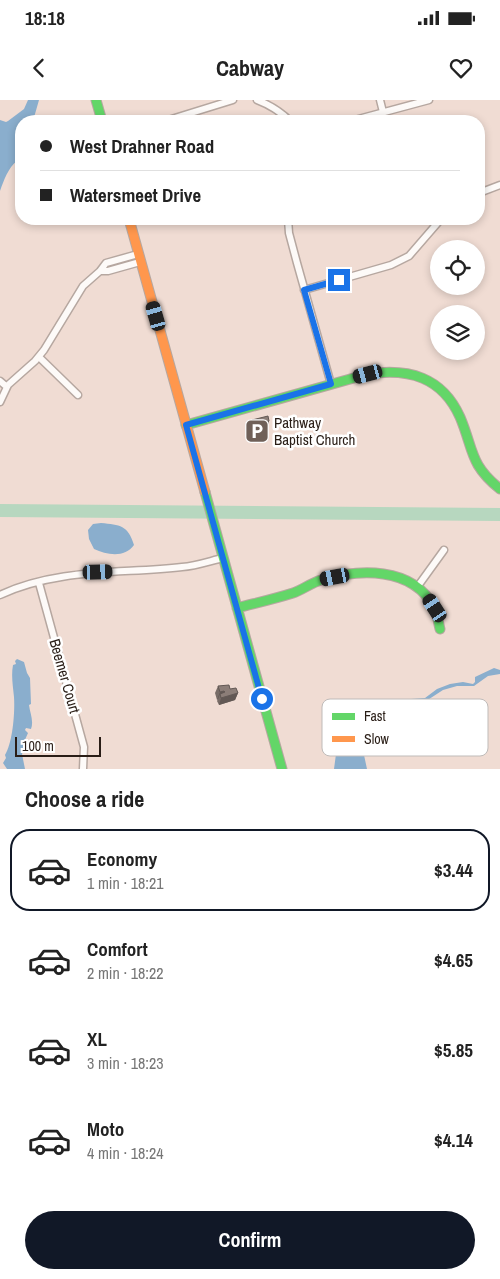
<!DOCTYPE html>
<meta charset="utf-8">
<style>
:root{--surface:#fff;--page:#f6f6f6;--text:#222;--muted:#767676;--line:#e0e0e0;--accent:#111827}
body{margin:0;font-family:"Archivo Narrow",sans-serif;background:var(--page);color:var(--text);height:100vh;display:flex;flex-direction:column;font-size:19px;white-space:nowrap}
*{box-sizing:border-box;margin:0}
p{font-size:16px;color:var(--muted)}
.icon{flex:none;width:28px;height:28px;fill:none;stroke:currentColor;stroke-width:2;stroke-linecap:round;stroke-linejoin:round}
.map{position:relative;height:669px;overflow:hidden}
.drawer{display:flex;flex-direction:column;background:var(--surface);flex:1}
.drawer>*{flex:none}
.top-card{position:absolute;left:15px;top:15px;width:470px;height:110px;border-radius:20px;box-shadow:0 2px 8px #0003;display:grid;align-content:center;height:110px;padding:0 25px;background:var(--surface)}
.tools{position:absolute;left:430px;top:140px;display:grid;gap:10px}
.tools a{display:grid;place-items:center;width:55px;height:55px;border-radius:50%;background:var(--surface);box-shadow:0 2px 8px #0003;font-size:25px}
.scale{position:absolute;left:15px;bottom:12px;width:86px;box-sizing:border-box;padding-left:5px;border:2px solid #291d16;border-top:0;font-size:14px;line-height:18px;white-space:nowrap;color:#291d16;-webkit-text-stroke:4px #fff;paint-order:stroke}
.end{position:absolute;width:22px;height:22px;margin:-11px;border:6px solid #1a73e8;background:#fff;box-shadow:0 0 0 2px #fff}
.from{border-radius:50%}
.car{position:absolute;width:15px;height:30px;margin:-15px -8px;border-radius:6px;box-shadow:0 0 4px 1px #0007;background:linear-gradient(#222 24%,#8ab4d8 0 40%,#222 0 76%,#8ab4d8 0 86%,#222 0)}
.top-card b{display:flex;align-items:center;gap:18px;height:48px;font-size:19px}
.top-card b+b{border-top:1px solid var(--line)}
.top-card i{width:12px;height:12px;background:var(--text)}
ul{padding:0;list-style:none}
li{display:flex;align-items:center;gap:15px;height:82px;margin:0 10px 8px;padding:0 15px;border:2px solid transparent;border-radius:20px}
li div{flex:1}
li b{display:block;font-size:19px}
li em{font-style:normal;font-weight:800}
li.selected{border-color:var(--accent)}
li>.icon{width:45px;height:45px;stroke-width:1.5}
h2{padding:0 25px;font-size:22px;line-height:60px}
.button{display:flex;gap:10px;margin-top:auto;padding:10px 25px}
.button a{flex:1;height:58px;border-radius:30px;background:var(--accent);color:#fff;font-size:20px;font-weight:800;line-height:58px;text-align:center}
.status{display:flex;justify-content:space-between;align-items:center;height:35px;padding:0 25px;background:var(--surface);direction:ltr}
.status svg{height:14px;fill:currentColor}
header{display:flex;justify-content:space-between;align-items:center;height:65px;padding:0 25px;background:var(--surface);font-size:22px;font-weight:800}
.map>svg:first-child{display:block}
</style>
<div class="status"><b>18:18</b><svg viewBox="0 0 49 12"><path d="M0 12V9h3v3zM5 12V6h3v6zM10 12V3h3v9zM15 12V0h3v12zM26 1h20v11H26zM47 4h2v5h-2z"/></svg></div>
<header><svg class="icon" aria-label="back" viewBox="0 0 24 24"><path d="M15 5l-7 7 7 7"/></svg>Cabway<svg class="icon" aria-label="heart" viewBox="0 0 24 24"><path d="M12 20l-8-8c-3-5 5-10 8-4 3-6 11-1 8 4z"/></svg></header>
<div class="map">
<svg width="500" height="669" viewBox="0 0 500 669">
<rect width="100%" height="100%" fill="#f0dcd3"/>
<!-- green -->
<path fill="#b7d7bf" d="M0 404 500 408V421L0 417Z"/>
<!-- water -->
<path fill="#8aaecd" d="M28 0H39L33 21H21V65L17 61C8 68 4 80 0 91V20L6 22 8 21 24 9Z
M101 423C120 425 128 425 134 445 125 458 107 455 94 449L89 439 88 430 93 424Z
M17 559 24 562 27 573 30 578 31 604 29 605C30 613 34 621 31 629L26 628 25 630 28 633 24 642 26 644 22 654 25 669H7L3 663 6 658 5 655C13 642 15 611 14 597 13 586 11 576 13 565L16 564 15 561Z
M494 568 500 570V574L488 576 474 586H457L443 590 423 603 412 602 407 609 397 617 382 621 353 649 355 653 364 655 367 669H334L336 654 352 649 348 645 354 636 361 634 378 620 386 616 397 614 411 599 425 598 437 589 450 584 463 582 473 584 475 582V577Z"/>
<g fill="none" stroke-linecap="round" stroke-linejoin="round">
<!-- street casing -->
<g stroke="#b6a7a0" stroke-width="9">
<path id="street" d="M257 0C270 5 281 12 290 21
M380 0 383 12
M165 21 233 0
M351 21 429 0
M479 93 500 85
M288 119 289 133 297 163 331 284
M138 154 106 163 100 171H108L140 162
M304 190 391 165 409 156 441 119
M39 257 78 295
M0 281 7 287
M0 302 8 285 35 261 44 250 83 186 100 171
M39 483 84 647 83 669
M418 486 444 450
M0 495C58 468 121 474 182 467 196 466 210 461 223 458"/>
</g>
<!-- fast casing -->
<g stroke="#b6a7a0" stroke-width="11">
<path id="fast" d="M96 0 102 21
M186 325 368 274C409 268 442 277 460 317 474 350 469 364 500 389
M205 392 282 669
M237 508C256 503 274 499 293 493 302 490 311 483 321 480 359 469 412 466 434 507 438 513 438 522 440 529"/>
</g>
<!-- slow casing -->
<g stroke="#b6a7a0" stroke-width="11">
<path id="slow" d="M129 119 205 392"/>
</g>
<!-- street -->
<use href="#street" stroke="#fdfaf8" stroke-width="6"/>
<!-- fast -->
<use href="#fast" stroke="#63d668" stroke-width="9"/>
<!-- slow -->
<use href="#slow" stroke="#ff974d" stroke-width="9"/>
</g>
<!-- wall -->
<path fill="#786c67" d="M252 320 269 321 266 331 263 332 250 336 248 330Z
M218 586 238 593 235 600 219 605 217 601 218 599 217 600 215 593Z"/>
<!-- shaded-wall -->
<path fill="#625854" d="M269 321 266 331 263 332 250 336 254 326Z
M224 591 222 598 238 593 235 600 219 605 221 598 220 594 218 599 217 600 220 592Z"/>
<!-- building -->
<path fill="#8c7e78" stroke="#625854" d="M268 316 269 321 267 322 254 326 252 320Z
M229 585 230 589 236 588 238 593 221 598 220 594 225 592 224 591 220 592 218 586Z"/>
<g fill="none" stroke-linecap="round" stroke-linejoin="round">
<!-- route -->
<path stroke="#1a73e8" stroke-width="6" d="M262 599 186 325 331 284 304 190 339 180"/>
</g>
<!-- icons -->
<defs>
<g id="parking-square" transform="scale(1.25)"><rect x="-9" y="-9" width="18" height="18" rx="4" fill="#6f6058" stroke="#fff"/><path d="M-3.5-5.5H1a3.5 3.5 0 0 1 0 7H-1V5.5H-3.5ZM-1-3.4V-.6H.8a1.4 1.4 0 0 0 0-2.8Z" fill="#fff"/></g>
</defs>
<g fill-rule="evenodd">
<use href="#parking-square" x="257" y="331"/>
</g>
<g text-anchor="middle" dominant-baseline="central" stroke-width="5" stroke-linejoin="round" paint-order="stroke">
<!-- poi labels -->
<g font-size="15" fill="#291d16" stroke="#fff" text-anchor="start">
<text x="274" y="322">Pathway<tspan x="274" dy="17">Baptist Church</tspan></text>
</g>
<!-- street labels -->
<g font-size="15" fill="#291d16" stroke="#fff">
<text transform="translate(65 576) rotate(74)">Beemer Court</text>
</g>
</g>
<!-- legend -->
<rect x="322" y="599" width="166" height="57" rx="8" fill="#fff" stroke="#bfbbb9" stroke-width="1"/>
<rect x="332" y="613" width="23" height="7" fill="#63d668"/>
<rect x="332" y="636" width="23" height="6" fill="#ff974d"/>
<g font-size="14" fill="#291d16">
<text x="364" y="621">Fast</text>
<text x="364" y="644">Slow</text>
</g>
</svg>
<div class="tools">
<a><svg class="icon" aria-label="locate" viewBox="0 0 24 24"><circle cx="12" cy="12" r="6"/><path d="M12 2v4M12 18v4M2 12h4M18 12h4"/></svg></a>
<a><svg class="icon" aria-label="layers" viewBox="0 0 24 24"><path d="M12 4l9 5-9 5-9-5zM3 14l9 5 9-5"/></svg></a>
</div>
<div class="scale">100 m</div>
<i class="end from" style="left:262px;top:599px"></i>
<i class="end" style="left:339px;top:180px"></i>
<i class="car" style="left:156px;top:216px;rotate:344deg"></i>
<i class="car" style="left:368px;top:274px;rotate:255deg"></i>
<i class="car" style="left:98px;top:472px;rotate:88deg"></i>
<i class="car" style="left:335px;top:477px;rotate:259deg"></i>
<i class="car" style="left:435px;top:508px;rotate:327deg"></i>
<div class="top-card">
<b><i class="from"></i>West Drahner Road</b>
<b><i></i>Watersmeet Drive</b>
</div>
</div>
<section class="drawer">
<h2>Choose a ride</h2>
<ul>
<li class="selected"><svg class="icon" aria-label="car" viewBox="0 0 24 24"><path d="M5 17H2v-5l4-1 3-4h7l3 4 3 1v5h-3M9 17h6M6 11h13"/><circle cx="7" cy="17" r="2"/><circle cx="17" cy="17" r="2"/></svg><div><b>Economy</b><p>1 min · 18:21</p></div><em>$3.44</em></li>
<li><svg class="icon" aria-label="car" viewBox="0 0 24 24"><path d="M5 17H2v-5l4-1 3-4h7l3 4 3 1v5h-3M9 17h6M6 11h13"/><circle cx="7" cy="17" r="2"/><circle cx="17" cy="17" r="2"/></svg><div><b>Comfort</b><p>2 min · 18:22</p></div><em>$4.65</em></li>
<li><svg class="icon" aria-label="car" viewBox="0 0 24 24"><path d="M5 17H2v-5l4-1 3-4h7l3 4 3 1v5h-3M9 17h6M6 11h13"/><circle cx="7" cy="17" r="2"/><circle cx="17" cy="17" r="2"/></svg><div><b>XL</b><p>3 min · 18:23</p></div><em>$5.85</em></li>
<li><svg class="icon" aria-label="car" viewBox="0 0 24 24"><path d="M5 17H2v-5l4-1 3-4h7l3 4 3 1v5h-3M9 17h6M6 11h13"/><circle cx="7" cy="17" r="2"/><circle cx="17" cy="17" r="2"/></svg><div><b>Moto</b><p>4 min · 18:24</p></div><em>$4.14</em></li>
</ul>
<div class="button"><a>Confirm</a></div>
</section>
